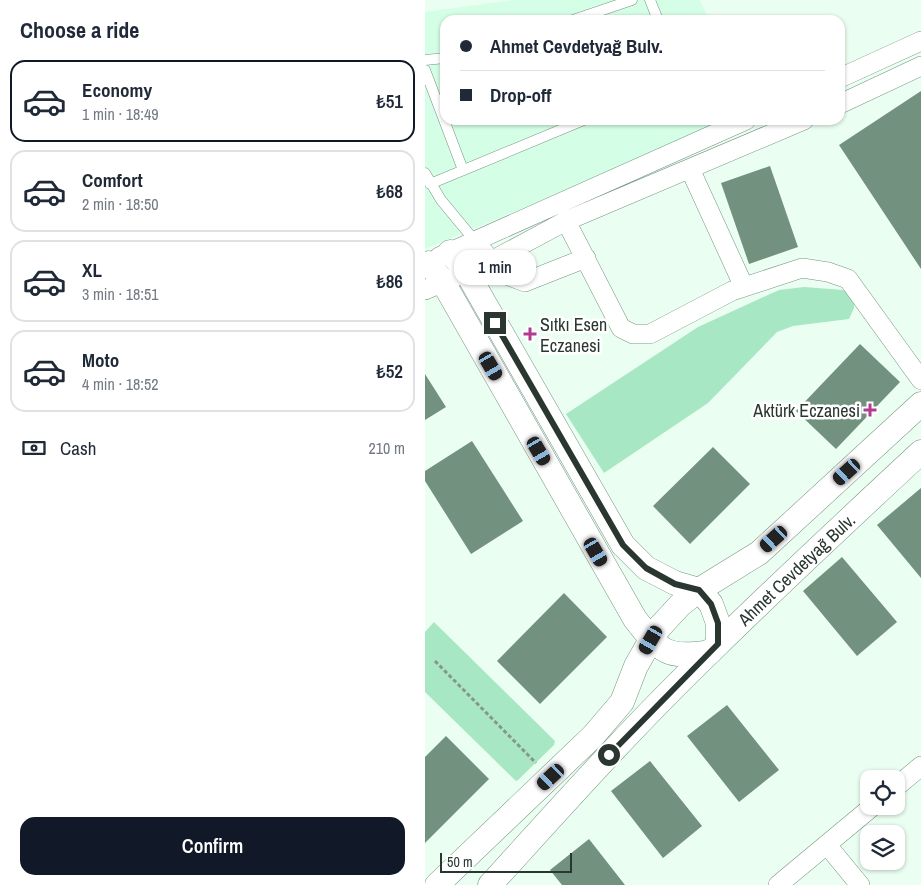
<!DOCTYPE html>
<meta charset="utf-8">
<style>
:root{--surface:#fff;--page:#f2f2f3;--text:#1f2937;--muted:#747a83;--line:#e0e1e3;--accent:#111827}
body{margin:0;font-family:"Archivo Narrow",sans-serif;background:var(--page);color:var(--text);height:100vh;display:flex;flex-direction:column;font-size:19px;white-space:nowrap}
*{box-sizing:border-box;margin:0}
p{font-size:16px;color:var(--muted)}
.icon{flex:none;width:28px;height:28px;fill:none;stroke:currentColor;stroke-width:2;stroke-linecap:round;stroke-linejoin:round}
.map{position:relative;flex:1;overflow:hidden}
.side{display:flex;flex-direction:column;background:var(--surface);width:425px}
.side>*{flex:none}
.top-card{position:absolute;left:15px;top:15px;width:405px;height:110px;border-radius:15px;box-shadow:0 1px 4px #0004;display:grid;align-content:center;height:110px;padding:0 20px;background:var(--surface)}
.fabs{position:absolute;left:435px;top:770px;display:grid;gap:10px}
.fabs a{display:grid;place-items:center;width:45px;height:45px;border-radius:10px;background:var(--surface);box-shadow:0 1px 4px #0004;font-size:25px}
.scale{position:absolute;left:15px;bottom:12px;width:132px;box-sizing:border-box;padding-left:5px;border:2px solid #2a3730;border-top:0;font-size:14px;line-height:18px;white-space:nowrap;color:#2a3730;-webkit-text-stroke:4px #fff;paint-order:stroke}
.end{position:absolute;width:22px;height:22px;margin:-11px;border:6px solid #2a3730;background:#fff;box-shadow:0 0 0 2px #fff}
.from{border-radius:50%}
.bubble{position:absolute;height:35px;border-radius:15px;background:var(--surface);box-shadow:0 1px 4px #0004;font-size:16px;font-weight:600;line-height:35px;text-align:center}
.car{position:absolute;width:15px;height:30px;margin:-15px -8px;border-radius:6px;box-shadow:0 0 4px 1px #0007;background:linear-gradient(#222 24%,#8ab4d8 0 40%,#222 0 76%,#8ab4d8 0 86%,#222 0)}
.top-card b{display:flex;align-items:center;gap:18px;height:48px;font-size:19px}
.top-card b+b{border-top:1px solid var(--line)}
.top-card i{width:12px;height:12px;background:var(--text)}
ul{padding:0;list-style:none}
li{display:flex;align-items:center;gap:15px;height:82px;margin:0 10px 8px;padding:0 10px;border:2px solid var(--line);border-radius:15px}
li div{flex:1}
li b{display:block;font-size:19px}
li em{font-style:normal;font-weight:600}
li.selected{border-color:var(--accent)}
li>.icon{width:45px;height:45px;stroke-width:1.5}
h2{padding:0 20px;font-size:22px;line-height:60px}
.pay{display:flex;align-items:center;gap:12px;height:55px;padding:0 20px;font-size:19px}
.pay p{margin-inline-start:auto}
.button{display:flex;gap:10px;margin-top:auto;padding:10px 20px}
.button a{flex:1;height:58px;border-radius:15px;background:var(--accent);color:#fff;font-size:20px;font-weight:600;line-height:58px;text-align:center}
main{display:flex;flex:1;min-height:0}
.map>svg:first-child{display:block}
</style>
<main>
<section class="side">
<h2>Choose a ride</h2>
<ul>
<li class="selected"><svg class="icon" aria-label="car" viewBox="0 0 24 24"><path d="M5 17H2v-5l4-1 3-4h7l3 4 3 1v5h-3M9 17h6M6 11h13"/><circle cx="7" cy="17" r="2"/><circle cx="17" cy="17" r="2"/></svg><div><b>Economy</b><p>1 min · 18:49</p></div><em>₺51</em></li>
<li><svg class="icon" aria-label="car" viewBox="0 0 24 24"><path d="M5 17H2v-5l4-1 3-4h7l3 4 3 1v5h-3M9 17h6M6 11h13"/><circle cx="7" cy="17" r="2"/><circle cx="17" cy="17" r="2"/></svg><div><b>Comfort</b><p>2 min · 18:50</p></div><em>₺68</em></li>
<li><svg class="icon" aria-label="car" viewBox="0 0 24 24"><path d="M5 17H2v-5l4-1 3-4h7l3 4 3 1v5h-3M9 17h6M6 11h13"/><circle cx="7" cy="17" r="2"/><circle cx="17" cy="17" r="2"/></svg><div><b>XL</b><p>3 min · 18:51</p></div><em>₺86</em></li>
<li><svg class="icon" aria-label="car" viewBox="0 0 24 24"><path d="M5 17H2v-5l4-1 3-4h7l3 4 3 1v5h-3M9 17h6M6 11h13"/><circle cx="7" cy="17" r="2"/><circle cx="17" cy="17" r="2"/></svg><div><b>Moto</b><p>4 min · 18:52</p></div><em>₺52</em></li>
</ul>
<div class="pay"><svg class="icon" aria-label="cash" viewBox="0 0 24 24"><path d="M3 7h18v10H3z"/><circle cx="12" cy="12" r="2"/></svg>Cash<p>210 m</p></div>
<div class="button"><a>Confirm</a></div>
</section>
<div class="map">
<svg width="496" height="885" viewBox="0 0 496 885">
<rect width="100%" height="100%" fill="#ebfef2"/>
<!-- built -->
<path fill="#d4fee5" d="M89 0H275L284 20H20V120H308L0 249V12Z"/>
<!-- green -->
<path fill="#a8e7c3" d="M379 287 418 290 429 295V308L424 319 368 326 352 332 283 403 179 473 141 414 273 327 354 290Z
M9 622 130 741 129 745 93 780 91 781 0 692V632Z"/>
<!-- building -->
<path fill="#73917f" d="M496 91V269L414 145Z
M345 166 373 247 324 264 296 183Z
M435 344 475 382 411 449 371 411Z
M0 374 21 407 0 420Z
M47 441 98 521 46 554 0 481V471Z
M288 447 325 484 265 544 228 506Z
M496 488V578L452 525Z
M417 557 472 622 432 656 378 591Z
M139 593 182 637 115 704 72 661Z
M302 705 354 770 314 802 262 736Z
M21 736 64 779 0 843V757Z
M225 761 277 826 238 858 186 791Z
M164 839 200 885H137L125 870Z"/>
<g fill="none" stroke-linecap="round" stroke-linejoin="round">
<!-- service casing -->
<g stroke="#769583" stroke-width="11">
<path id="service" d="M225 0 233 20
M148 20 207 0
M0 60 20 58
M0 70 38 170
M0 173 16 200 50 241
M5 184 159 120"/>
</g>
<!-- minor casing -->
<g stroke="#769583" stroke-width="20">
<path id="minor" d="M415 78 496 41
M415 104 496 66
M265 169 319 287
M141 221 196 328 208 334H225L307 291 377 268 403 272 423 279 496 380
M59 252 76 273 100 282 161 258
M14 257 321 120
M0 290 66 261 141 221 379 120
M471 787 496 766
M402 845 435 885
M353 885 448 806"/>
</g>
<!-- tertiary casing -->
<g stroke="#769583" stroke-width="25">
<g id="tertiary">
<path d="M25 252 41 271 198 545 221 568 250 583 274 590 286 604 293 623V644"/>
<path d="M4 263 18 282 210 619C236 652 241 659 285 652"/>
<path d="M12 885 168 736 197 702 211 666 231 631 255 605 274 590 334 553 496 404"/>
<path id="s1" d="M65 885C137 806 208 726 285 652 354 584 425 518 496 452"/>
</g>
</g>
<!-- path -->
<path stroke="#87978e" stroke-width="3" stroke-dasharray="4 2.5" stroke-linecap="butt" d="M10 661 111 763"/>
<!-- service -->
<use href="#service" stroke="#fff" stroke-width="10"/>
<!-- minor -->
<use href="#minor" stroke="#fff" stroke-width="19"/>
<!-- tertiary -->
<use href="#tertiary" stroke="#fff" stroke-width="24"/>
</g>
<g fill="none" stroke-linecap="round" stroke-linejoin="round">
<!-- route -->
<path stroke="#2a3730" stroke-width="6" d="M70 323 198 545 221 568 250 584 274 590 286 604 293 623V644L184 755"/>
</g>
<!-- markers -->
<g fill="#b13b93" stroke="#fff" stroke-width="2">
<path d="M102.5 326.5h5v5h5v5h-5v5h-5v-5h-5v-5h5z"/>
<path d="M442.5 402.5h5v5h5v5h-5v5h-5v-5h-5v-5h5z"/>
</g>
<g text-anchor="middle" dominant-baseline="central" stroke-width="5" stroke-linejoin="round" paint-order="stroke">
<!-- poi labels -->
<g font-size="18" fill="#2a3730" stroke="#fff" text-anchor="start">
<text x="115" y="324">Sıtkı Esen<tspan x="115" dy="21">Eczanesi</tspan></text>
<text x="435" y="410" text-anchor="end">Aktürk Eczanesi</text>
</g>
<!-- street labels -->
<g font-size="18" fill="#2a3730" stroke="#fff">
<text stroke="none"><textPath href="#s1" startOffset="440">Ahmet Cevdetyağ Bulv.</textPath></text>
</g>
</g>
</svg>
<div class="fabs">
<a><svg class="icon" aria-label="locate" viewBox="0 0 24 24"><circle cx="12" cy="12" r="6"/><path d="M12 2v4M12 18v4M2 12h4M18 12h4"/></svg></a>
<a><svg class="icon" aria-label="layers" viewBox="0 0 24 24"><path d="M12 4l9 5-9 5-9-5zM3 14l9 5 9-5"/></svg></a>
</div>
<div class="scale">50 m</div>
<i class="end from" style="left:184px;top:755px"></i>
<i class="end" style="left:70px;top:323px"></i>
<div class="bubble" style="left:29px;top:250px;width:82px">1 min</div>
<i class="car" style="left:66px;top:366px;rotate:150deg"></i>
<i class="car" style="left:114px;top:451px;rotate:150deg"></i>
<i class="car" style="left:422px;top:472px;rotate:228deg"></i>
<i class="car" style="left:349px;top:539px;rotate:228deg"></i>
<i class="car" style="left:171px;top:552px;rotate:150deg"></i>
<i class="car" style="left:226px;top:640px;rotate:210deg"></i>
<i class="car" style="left:126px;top:777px;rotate:227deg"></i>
<div class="top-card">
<b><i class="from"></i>Ahmet Cevdetyağ Bulv.</b>
<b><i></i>Drop-off</b>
</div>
</div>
</main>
